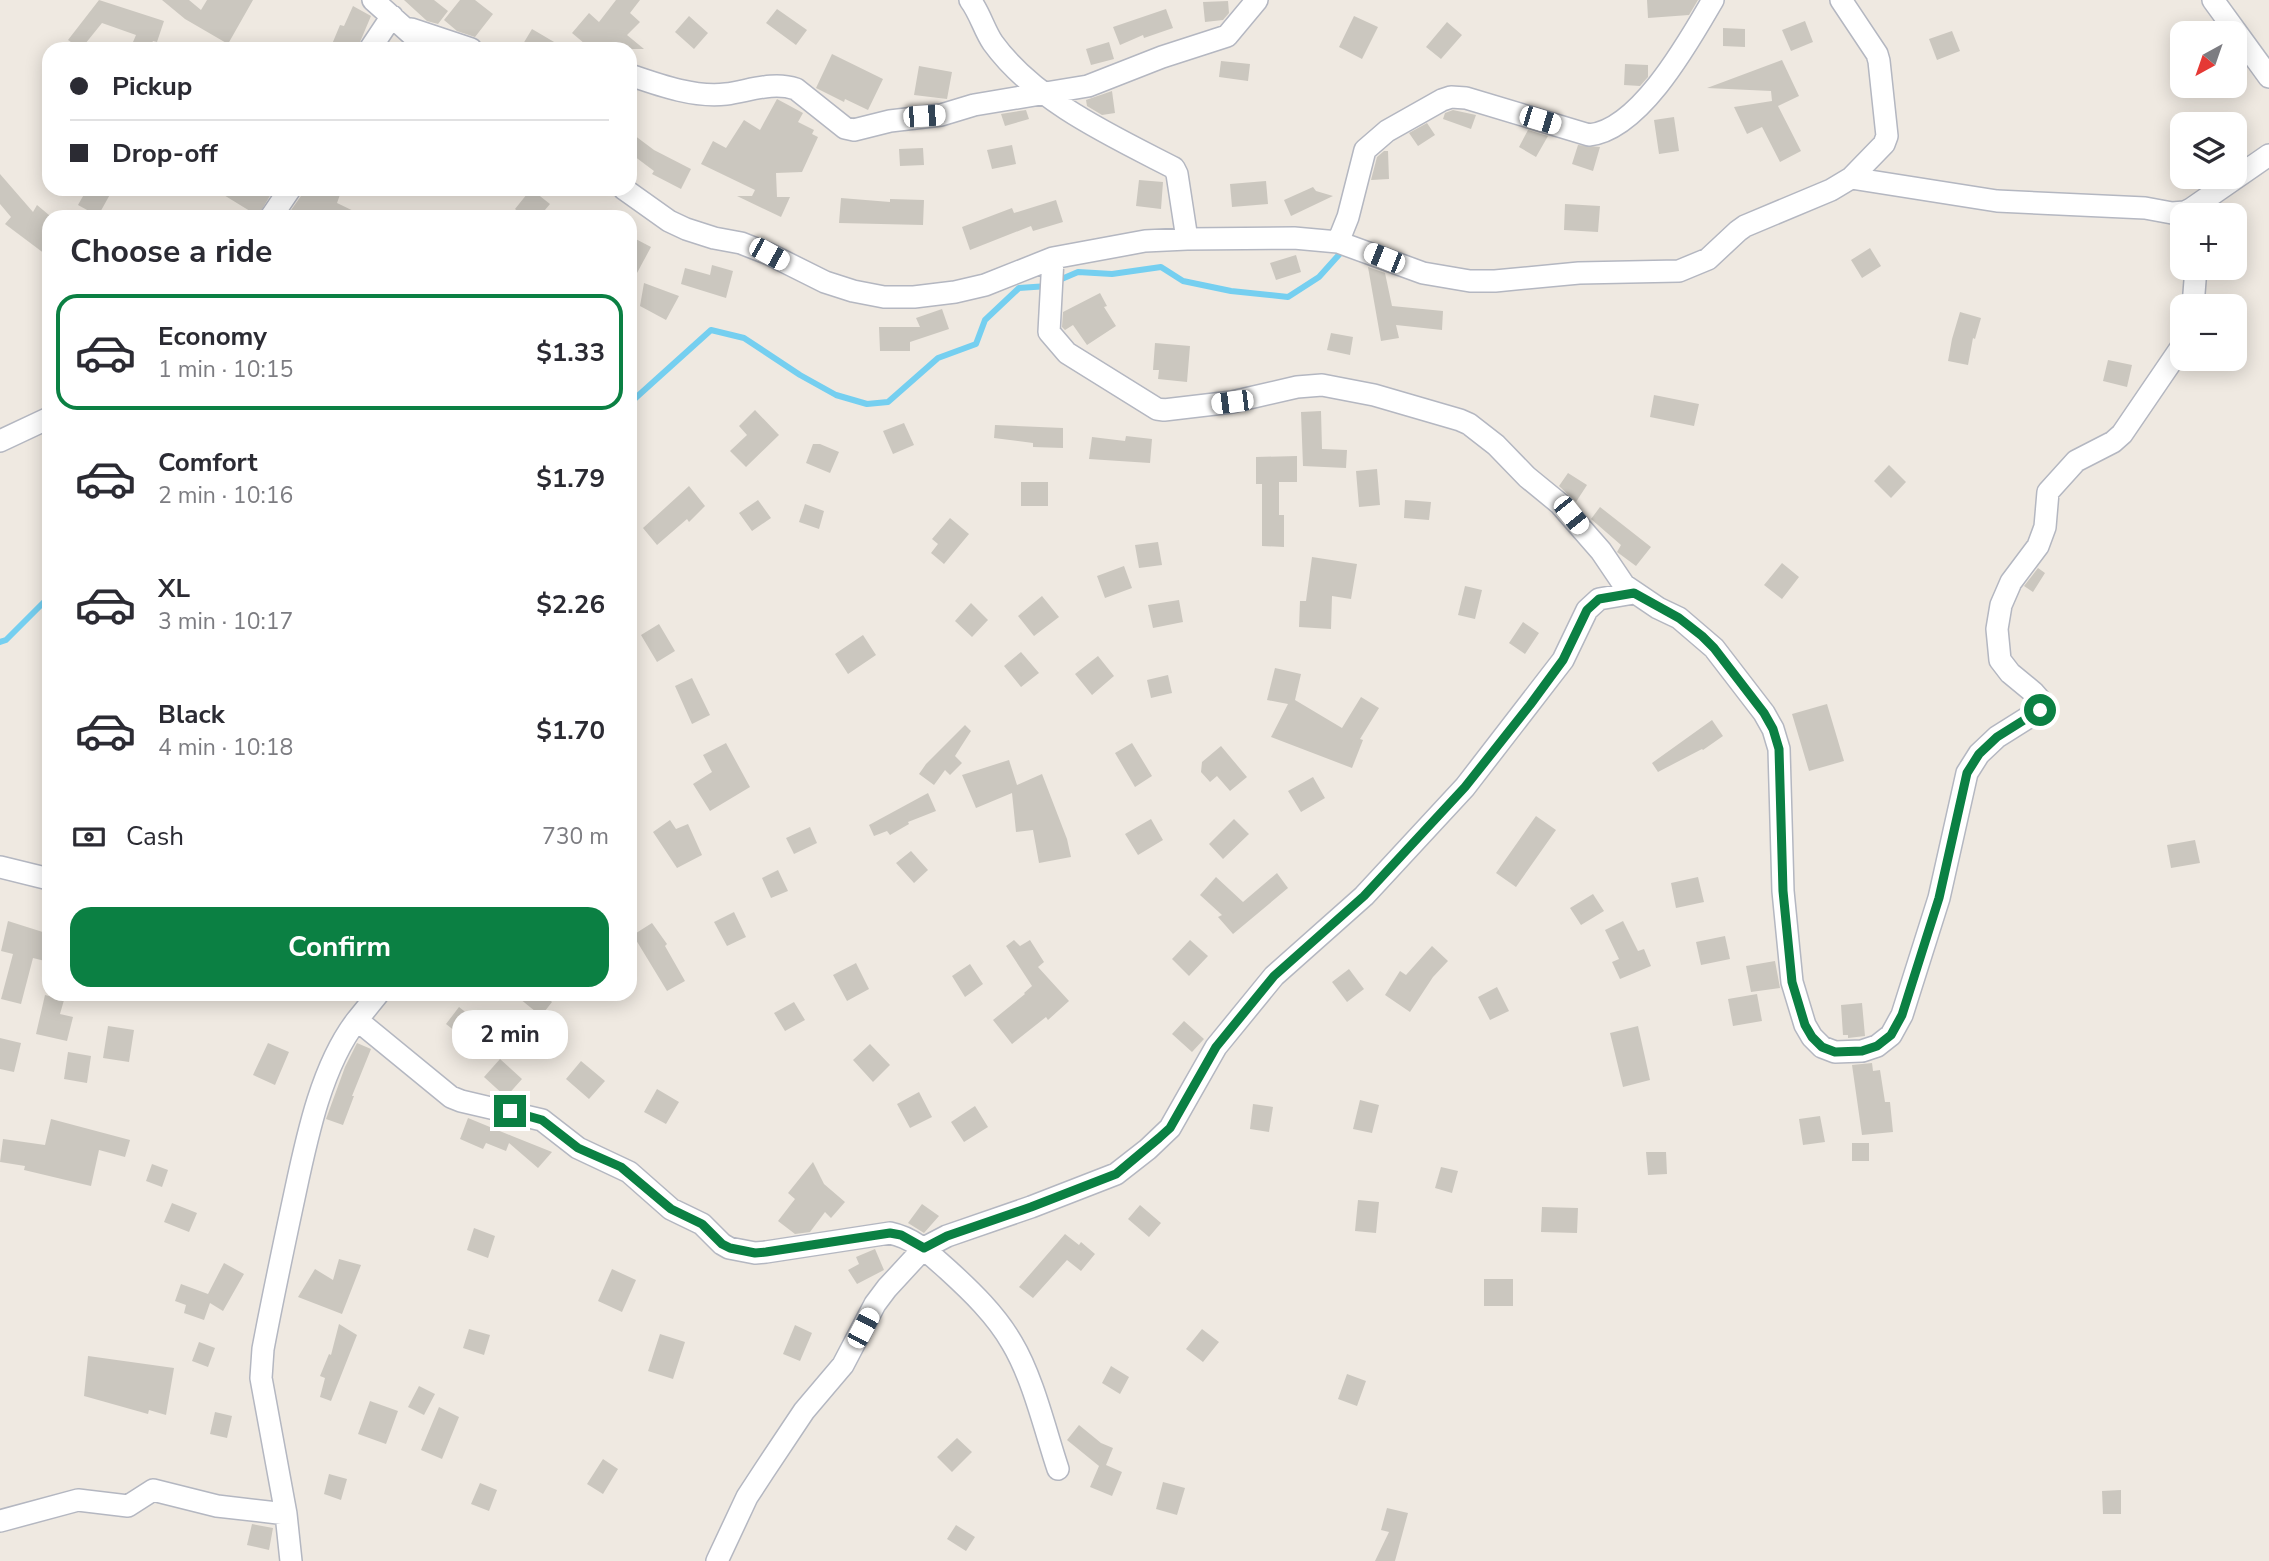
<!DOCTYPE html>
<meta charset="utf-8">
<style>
:root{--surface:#fff;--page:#f7f7f7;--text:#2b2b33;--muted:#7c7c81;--line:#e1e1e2;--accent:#0b8043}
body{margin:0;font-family:"Nunito Sans",sans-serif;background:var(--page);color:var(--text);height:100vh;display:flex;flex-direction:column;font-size:26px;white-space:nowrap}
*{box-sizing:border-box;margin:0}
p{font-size:23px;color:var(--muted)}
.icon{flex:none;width:38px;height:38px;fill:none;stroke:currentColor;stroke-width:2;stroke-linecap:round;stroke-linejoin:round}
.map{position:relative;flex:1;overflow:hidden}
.sheet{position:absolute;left:42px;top:210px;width:595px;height:791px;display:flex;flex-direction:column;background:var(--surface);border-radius:21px;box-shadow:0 4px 18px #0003}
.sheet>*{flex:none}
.hud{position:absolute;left:42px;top:42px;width:595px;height:154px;border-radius:21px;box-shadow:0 4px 18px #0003;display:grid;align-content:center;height:154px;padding:0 28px;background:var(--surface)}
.needle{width:46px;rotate:220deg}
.controls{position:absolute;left:2170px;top:21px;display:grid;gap:14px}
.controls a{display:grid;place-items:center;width:77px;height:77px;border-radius:14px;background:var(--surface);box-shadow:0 4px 18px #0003;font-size:35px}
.end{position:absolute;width:32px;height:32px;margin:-16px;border:9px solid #0b8043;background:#fff;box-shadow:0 0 0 4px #fff}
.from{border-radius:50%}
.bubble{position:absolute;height:49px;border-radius:21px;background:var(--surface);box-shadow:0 4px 18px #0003;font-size:23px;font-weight:700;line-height:49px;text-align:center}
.car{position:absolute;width:21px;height:42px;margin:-21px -10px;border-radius:9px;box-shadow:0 0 5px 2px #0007;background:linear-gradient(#fff 24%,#345 0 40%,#fff 0 76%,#345 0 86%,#fff 0)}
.hud b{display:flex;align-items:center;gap:24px;height:66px;font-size:26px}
.hud b+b{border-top:2px solid var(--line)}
.hud i{width:18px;height:18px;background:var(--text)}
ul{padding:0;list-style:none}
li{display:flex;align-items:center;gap:21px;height:116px;margin:0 14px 10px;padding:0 14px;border:4px solid transparent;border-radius:21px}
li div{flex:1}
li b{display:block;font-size:26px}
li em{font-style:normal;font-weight:700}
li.active{border-color:var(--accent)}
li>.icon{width:63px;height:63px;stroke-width:1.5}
h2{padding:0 28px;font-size:32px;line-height:84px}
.pay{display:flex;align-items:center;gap:18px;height:77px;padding:0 28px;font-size:26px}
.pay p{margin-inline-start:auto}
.button{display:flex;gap:14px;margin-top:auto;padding:14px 28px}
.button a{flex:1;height:80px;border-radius:21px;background:var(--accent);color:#fff;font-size:28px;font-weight:700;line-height:80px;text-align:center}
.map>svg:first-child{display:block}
</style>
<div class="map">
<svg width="2269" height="1561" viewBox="0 0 2269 1561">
<rect width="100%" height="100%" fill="#efe9e1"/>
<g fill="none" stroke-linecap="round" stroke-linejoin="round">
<!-- stream -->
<path stroke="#75cff0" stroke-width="6" d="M1057 281 1078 272 1112 274 1161 267 1183 281 1231 291 1288 297 1319 277 1345 248
M630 403 711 330 744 338 800 375 836 395 867 404 888 402 938 358 976 344 985 320 1019 288 1048 286
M0 642 6 640 49 597"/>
</g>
<!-- building -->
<path fill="#cbc7bf" d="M99 0 164 21 157 42 153 41 149 49H130L136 35 102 23 81 49 68 40Z
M162 0H189L201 10 207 0H253L228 44 185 19Z
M404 0H434L448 11 438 24 427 21Z
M460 0H475L493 14 475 37 457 31 444 20Z
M616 0H640L630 13 640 22 627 35 644 49H591L572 33 589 13 599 22Z
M1647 0H1698L1689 15 1648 18Z
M1228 1 1229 13 1223 20 1205 22 1203 2Z
M353 6 371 16 357 49H330L340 25 344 26Z
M777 9 807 30 796 45 766 23Z
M1166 9 1173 28 1144 38 1143 35 1120 45 1113 27Z
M689 16 708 33 694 49 675 32Z
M1354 16 1378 27 1362 59 1339 47Z
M1805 21 1813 42 1791 51 1782 30Z
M1447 22 1462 35 1441 59 1426 47Z
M1723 28 1745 29V47L1723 46Z
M532 29 566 49H520Z
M1952 31 1960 51 1937 60 1929 39Z
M1109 42 1114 59 1091 65 1086 49Z
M832 54 883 79 868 110 845 99 844 102 816 88Z
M1782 60 1799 96 1778 106 1801 151 1780 162 1762 127 1747 134 1734 107 1772 101 1771 91 1707 88Z
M1221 61 1250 64 1248 81 1219 77Z
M1625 64 1648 65V77L1640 86 1624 85Z
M919 66 952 72 947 99 914 95Z
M1112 91 1115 113 1102 115 1087 106 1086 100Z
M777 99 803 113 798 122 814 130 812 134 818 137 802 172 776 173 777 197H790L781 217 737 196H752L755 190 701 164 713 141 726 148 744 120 760 130Z
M1026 110 1029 119 1005 126 1001 114Z
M1453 110 1476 115 1471 129 1443 119 1445 113Z
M1674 117 1679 151 1659 154 1654 120Z
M1427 123 1435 135 1418 146 1409 133Z
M1528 130 1548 136 1536 157 1519 147Z
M630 132 654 150 691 169 681 189 652 174 654 171 630 153Z
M1012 145 1016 164 992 169 987 150Z
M1578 145 1600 147 1593 171 1572 164Z
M923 148 924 165 900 166 899 149Z
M1384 151H1388L1389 179 1371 180 1377 157Z
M0 174 33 212 37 205 49 215V257L5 224 11 217 0 204Z
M1139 180 1163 182 1161 209 1136 206Z
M1266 181 1268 204 1232 207 1230 184Z
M1313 187 1316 191 1333 196 1291 216 1284 200Z
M87 189H113L98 216 78 205Z
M214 189H274L258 216Z
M303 189H342L337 203 366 217H299L289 213 301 196Z
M531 189 550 204 539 217H525L515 209Z
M841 198 890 202V199L924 200 923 225 839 223Z
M1056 200 1063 222 1033 231 1031 226 970 250 962 227 1012 208 1014 213Z
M1565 204 1600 206 1598 232 1564 230Z
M630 236 651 247 630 286Z
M1870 248 1881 266 1862 278 1851 260Z
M1296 255 1301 272 1276 280 1270 263Z
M712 265 733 271 726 298 681 284 685 268 710 275Z
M1368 267 1385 273 1392 306 1443 311 1442 330 1396 325 1399 338 1381 341Z
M644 283 679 296 666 320 640 306Z
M1100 293 1107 306 1104 307 1116 326 1087 345 1073 325 1065 330 1062 327 1063 312Z
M942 309 949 329 910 342V351H880L879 327H920L916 318Z
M1960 312 1981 318 1975 339 1973 338 1968 365 1948 361 1952 339Z
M1331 333 1353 337 1350 355 1327 350Z
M1155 343 1190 346 1187 382 1158 379 1159 370H1153Z
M2108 360 2132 365 2127 387 2103 381Z
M1654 395 1699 404 1694 426 1650 417Z
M755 410 779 435 746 467 730 451 747 435 739 426Z
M1321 411 1322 449 1347 450 1346 468 1303 466 1301 412Z
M904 423 914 445 893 454 883 431Z
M995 425 1063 428V448L1033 447V443L994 438Z
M1126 436 1152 439 1150 463 1089 459 1092 437 1125 441Z
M813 444H820L839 452 830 473 806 463Z
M1297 456V482H1279V515H1284V547L1262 546V484H1256V457Z
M1889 465 1906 482 1891 498 1874 481Z
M1377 469 1380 505 1359 507 1356 471Z
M1568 473 1587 485 1576 502 1559 486Z
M1021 482H1048V506H1021Z
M689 486 705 506 689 522 687 519 657 545 643 528Z
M758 500 771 518 752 531 739 513Z
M1405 500 1431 502 1429 520 1404 518Z
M805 504 824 511 819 529 799 522Z
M1600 507 1651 547 1636 566 1617 552 1621 545 1591 519Z
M950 518 969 534 944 564 931 553 938 544 932 539Z
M1158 542 1162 565 1139 568 1135 545Z
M1312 557 1357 564 1351 599 1332 596 1331 629 1299 627 1300 601H1306Z
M1782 563 1799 577 1782 599 1764 585Z
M1124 566 1132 588 1105 598 1097 576Z
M2038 568 2045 573 2033 592 2024 586Z
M1465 586 1482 590 1475 619 1458 615Z
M1042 596 1059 617 1034 636 1018 616Z
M1179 600 1183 622 1153 628 1148 605Z
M971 603 988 620 972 637 955 621Z
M1523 622 1539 633 1525 654 1509 643Z
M659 624 675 651 657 662 641 635Z
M863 635 876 655 848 674 835 654Z
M1021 652 1039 673 1021 687 1004 666Z
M1098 656 1114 676 1092 695 1075 674Z
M1275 668 1301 674 1295 700 1342 728 1361 697 1379 708 1360 739 1363 740 1352 768 1271 737 1288 704 1267 700Z
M1168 675 1172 693 1151 698 1147 680Z
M692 678 710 715 692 724 675 686Z
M1827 704 1844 761 1809 771 1792 714Z
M1712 720 1723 736 1703 750 1702 749 1658 772 1652 763Z
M965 725 971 731 955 756 962 763 950 775 945 770 934 785 919 774 926 764Z
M726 743 750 787 710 811 693 784 712 772 703 755Z
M1132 743 1152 776 1135 787 1115 753Z
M1221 746 1247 777 1230 791 1217 776 1210 782 1201 772 1202 762Z
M1009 760 1017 785 1042 774 1067 839 1071 857 1039 863 1033 830 1016 832 1012 793 976 808 962 775Z
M1313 777 1325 798 1301 812 1288 791Z
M928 793 936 811 908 822 909 824 890 835 887 831 874 836 869 825Z
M1536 816 1556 830 1516 887 1496 873Z
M1151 819 1163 840 1138 855 1125 834Z
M1234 819 1249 834 1223 859 1209 844Z
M670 820 676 829 688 824 702 855 677 868 653 832Z
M810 827 817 843 794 854 786 838Z
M2195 840 2200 863 2171 868 2167 845Z
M911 851 928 870 914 883 896 863Z
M778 870 788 891 771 898 762 878Z
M1277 873 1288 888 1233 934 1218 917 1222 915 1200 895 1216 877 1243 902Z
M1698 877 1704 902 1676 908 1671 883Z
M1593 894 1604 911 1581 925 1570 908Z
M734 912 746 937 727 946 714 922Z
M8 921 49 934V962L33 958 21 1004 1 999 13 954 1 951Z
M1623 921 1638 951 1644 949 1651 966 1620 979 1612 962 1619 959 1605 930Z
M652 923 667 944 665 946 685 981 667 991 633 935Z
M1725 936 1730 959 1701 965 1696 942Z
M1014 940 1020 946 1030 940 1044 962 1038 967 1069 1001 1048 1020 1046 1017 1012 1044 993 1020 1025 994 1024 993 1032 986 1006 946Z
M1190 940 1208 956 1189 976 1172 959Z
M1432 946 1448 961 1433 977 1410 1012 1385 995 1400 971 1406 975Z
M1775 961 1780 988 1751 992 1746 966Z
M856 963 869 989 847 1001 833 975Z
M970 964 983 984 965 997 952 976Z
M1349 969 1364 989 1347 1002 1332 982Z
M1497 987 1509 1011 1490 1020 1478 997Z
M514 994H543L552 1002 541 1016Z
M1757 994 1762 1021 1733 1026 1728 999Z
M45 995 64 1000 60 1014 73 1017 67 1041 36 1034Z
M794 1002 805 1020 785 1031 774 1013Z
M1862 1003 1865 1036 1848 1038V1035H1843L1841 1005Z
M459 1007 483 1026 470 1043 446 1024Z
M1184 1021 1204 1039 1192 1052 1172 1034Z
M108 1026 134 1030 129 1062 103 1058Z
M1638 1026 1650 1080 1623 1087 1610 1033Z
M0 1038 21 1043 14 1072 0 1069Z
M268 1043 289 1052 275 1085 253 1075Z
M357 1043 371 1049 352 1096H354L343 1125 326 1119 345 1067Z
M870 1044 890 1065 873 1082 853 1060Z
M68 1052 91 1056 87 1083 64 1079Z
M500 1059 522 1079 506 1097 484 1077Z
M581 1061 605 1081 589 1099 566 1079Z
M1872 1063 1873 1071 1880 1070 1885 1102H1890L1893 1132 1862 1135 1852 1065Z
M657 1089 679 1102 666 1124 644 1112Z
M919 1092 932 1117 910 1128 897 1104Z
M1360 1100 1379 1105 1372 1133 1353 1129Z
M1253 1104 1273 1107 1269 1132 1250 1129Z
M975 1106 988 1127 964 1142 951 1122Z
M1820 1116 1825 1142 1803 1145 1799 1119Z
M468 1118 512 1136 552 1152 538 1168 509 1143 506 1151 486 1143 483 1149 460 1139Z
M51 1119 130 1140 125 1157 99 1150 91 1186 24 1170 25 1166 0 1162 3 1139 45 1145Z
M1852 1143H1869V1161H1852Z
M1646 1152H1666L1667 1174 1648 1175Z
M813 1162 824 1184 845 1202 831 1218 825 1212 810 1232 795 1234 778 1221 795 1199 788 1193Z
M152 1164 168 1170 162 1187 146 1181Z
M1441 1167 1458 1171 1452 1193 1435 1188Z
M1358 1200 1379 1202 1376 1233 1355 1231Z
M172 1203 197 1213 189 1232 164 1222Z
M922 1204 939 1216 924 1233 908 1223Z
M1140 1205 1161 1223 1149 1237 1128 1219Z
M1542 1207 1578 1208 1577 1233 1541 1232Z
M474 1228 495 1236 488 1258 467 1250Z
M1065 1234 1079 1245 1081 1242 1095 1254 1081 1271 1067 1260 1033 1298 1019 1287Z
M875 1249 884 1270 857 1284 848 1270 859 1264 856 1257Z
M339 1259 361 1265 342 1314 298 1297 315 1269 333 1280Z
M224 1263 244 1274 223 1311 210 1303 204 1320 184 1313 186 1305 175 1301 181 1284 208 1294Z
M612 1269 636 1280 622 1312 598 1301Z
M1484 1279H1513V1306H1484Z
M339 1324 357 1335 331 1401 320 1397 325 1378 320 1376 329 1354 331 1355Z
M795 1325 812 1333 800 1361 783 1354Z
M469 1329 490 1335 484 1355 463 1348Z
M1202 1329 1219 1342 1203 1362 1186 1349Z
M660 1334 685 1342 673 1379 648 1371Z
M199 1342 215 1348 208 1367 192 1361Z
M88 1356 174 1368 166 1415 149 1410 148 1414 84 1396Z
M1111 1366 1129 1377 1120 1394 1102 1383Z
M1347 1374 1366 1381 1357 1406 1338 1399Z
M419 1386 435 1394 424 1415 408 1407Z
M370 1401 398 1411 386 1444 358 1434Z
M439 1407 459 1417 442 1459 421 1450Z
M215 1412 232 1416 227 1438 210 1434Z
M1079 1425 1101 1443 1113 1448 1106 1465 1122 1472 1112 1496 1090 1487 1099 1466 1067 1440Z
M957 1438 972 1452 952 1472 937 1457Z
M603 1459 618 1469 603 1494 587 1484Z
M329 1474 347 1479 341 1500 324 1494Z
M1163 1482 1185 1488 1177 1515 1156 1509Z
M480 1483 497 1490 489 1511 471 1504Z
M2121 1490V1514H2103L2102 1491Z
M1387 1508 1408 1513 1395 1561H1375L1389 1532 1381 1530Z
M252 1524 273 1528 269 1550 247 1545Z
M956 1525 975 1537 966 1551 947 1539Z"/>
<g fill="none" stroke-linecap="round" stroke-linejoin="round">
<!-- street casing -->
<g stroke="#b4b7c1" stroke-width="24">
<path id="street" d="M373 0 428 49
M970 0C980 13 984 30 993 43 1035 101 1112 136 1174 168L1177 174 1187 239
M2213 0 2269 77
M411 29 471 49
M370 49 392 16
M630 75C659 85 695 98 726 94 749 91 773 81 796 89L845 128 854 130 890 121 941 115 974 105 1088 86 1162 57 1227 36 1257 0
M1851 178 1997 201 2145 208 2172 213 2185 212 2191 209 2269 155
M624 189 669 221 686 229 714 238 741 243 769 254 825 282 853 291 884 297H914L955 292 985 285 1053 258 1145 241 1187 239 1294 238 1338 242 1423 273 1470 281H1495L1579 273 1679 271 1708 259 1738 231 1745 226 1831 190 1851 178 1884 144 1887 136 1879 61 1877 54 1841 0
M271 217 290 189
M1338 242 1348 217 1365 150 1387 131 1442 100 1451 97 1466 98 1589 135C1640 130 1689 41 1713 0
M1053 258 1049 332 1067 353 1157 409 1164 410 1232 402 1297 387 1322 385 1374 395 1460 420 1469 424 1496 445 1527 477 1560 504 1601 551 1624 585 1658 608 1679 618 1714 648 1764 713 1773 729 1779 749 1783 891 1792 982 1805 1025 1812 1037 1822 1047 1835 1052 1862 1051 1877 1046 1891 1035 1902 1015 1939 898 1967 773 1979 754 1997 737 2040 710V700L2033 692 2010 673 2000 660 1997 629 2001 605 2011 582 2038 546 2045 527 2048 492 2076 461 2113 442 2122 434 2182 346
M2193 306 2196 268
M0 441 49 418
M0 867 49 879
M378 994 357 1020 451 1097 461 1101 542 1120 578 1148 629 1172 671 1209 702 1224 722 1244 729 1248 755 1253 766 1252 890 1233C914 1238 930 1254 948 1270 971 1291 996 1315 1012 1343 1033 1378 1045 1430 1058 1469
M0 1521 78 1500 128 1506 153 1490 217 1506 286 1514
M291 1561 286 1514 261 1378 263 1349C272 1301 282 1254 292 1207 305 1147 319 1069 357 1020
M717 1561 747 1497 764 1471 804 1411 843 1365 875 1304 887 1288 924 1248 947 1236 1031 1207 1116 1174 1148 1149 1170 1128 1216 1047 1274 976 1364 896 1465 787 1563 660 1587 610 1599 599 1634 593"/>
</g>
<!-- street -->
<use href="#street" stroke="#fff" stroke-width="21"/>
</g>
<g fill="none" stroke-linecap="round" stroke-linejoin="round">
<!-- route -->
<path stroke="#0b8043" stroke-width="9" d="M510 1111 542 1120 578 1148 621 1167 671 1209 702 1224 722 1244 730 1248 755 1253 766 1252 890 1233 901 1235 924 1248 947 1236 1031 1207 1116 1174 1159 1138 1170 1128 1216 1047 1274 976 1364 896 1465 787 1530 705 1563 660 1587 610 1599 599 1634 593 1679 618 1702 636 1714 648 1764 713 1773 729 1779 749 1783 891 1792 982 1805 1025 1812 1037 1822 1047 1835 1052 1862 1051 1877 1046 1891 1035 1902 1015 1939 898 1967 773 1979 754 1997 737 2040 710"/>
</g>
</svg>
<div class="controls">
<a><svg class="needle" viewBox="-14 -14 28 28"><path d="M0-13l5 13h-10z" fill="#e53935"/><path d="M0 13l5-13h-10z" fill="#7c7c81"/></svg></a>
<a><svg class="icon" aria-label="layers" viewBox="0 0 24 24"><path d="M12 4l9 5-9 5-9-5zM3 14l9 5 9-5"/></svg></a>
<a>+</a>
<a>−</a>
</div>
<i class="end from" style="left:2040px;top:710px"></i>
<i class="end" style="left:510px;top:1111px"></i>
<div class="bubble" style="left:452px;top:1010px;width:116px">2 min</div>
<i class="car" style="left:924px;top:116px;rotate:86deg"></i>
<i class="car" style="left:1540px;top:120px;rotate:107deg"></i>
<i class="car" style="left:769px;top:254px;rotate:119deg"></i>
<i class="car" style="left:1384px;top:258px;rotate:292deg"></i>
<i class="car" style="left:1232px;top:402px;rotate:263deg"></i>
<i class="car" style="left:1571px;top:515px;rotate:141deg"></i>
<i class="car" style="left:863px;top:1328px;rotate:28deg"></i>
<div class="hud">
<b><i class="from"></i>Pickup</b>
<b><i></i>Drop-off</b>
</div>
<section class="sheet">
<h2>Choose a ride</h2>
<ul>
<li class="active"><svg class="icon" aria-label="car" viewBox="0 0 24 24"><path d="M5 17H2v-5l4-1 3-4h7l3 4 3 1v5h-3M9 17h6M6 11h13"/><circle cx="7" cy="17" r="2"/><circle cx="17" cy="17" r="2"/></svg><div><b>Economy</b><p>1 min · 10:15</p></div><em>$1.33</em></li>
<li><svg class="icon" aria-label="car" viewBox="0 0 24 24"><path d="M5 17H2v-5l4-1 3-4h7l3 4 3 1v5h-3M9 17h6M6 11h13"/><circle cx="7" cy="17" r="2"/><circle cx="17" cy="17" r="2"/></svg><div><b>Comfort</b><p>2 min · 10:16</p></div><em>$1.79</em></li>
<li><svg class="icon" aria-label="car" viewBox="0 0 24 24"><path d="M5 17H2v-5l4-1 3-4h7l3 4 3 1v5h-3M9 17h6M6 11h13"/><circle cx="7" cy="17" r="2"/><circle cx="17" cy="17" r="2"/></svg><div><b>XL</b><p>3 min · 10:17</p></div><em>$2.26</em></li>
<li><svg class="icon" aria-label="car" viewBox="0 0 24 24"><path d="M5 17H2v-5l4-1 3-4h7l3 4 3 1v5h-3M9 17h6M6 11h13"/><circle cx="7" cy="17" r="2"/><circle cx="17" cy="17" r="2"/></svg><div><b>Black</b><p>4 min · 10:18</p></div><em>$1.70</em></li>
</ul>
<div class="pay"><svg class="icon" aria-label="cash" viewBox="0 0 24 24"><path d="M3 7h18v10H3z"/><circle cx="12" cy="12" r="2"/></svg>Cash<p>730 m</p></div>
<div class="button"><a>Confirm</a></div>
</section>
</div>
